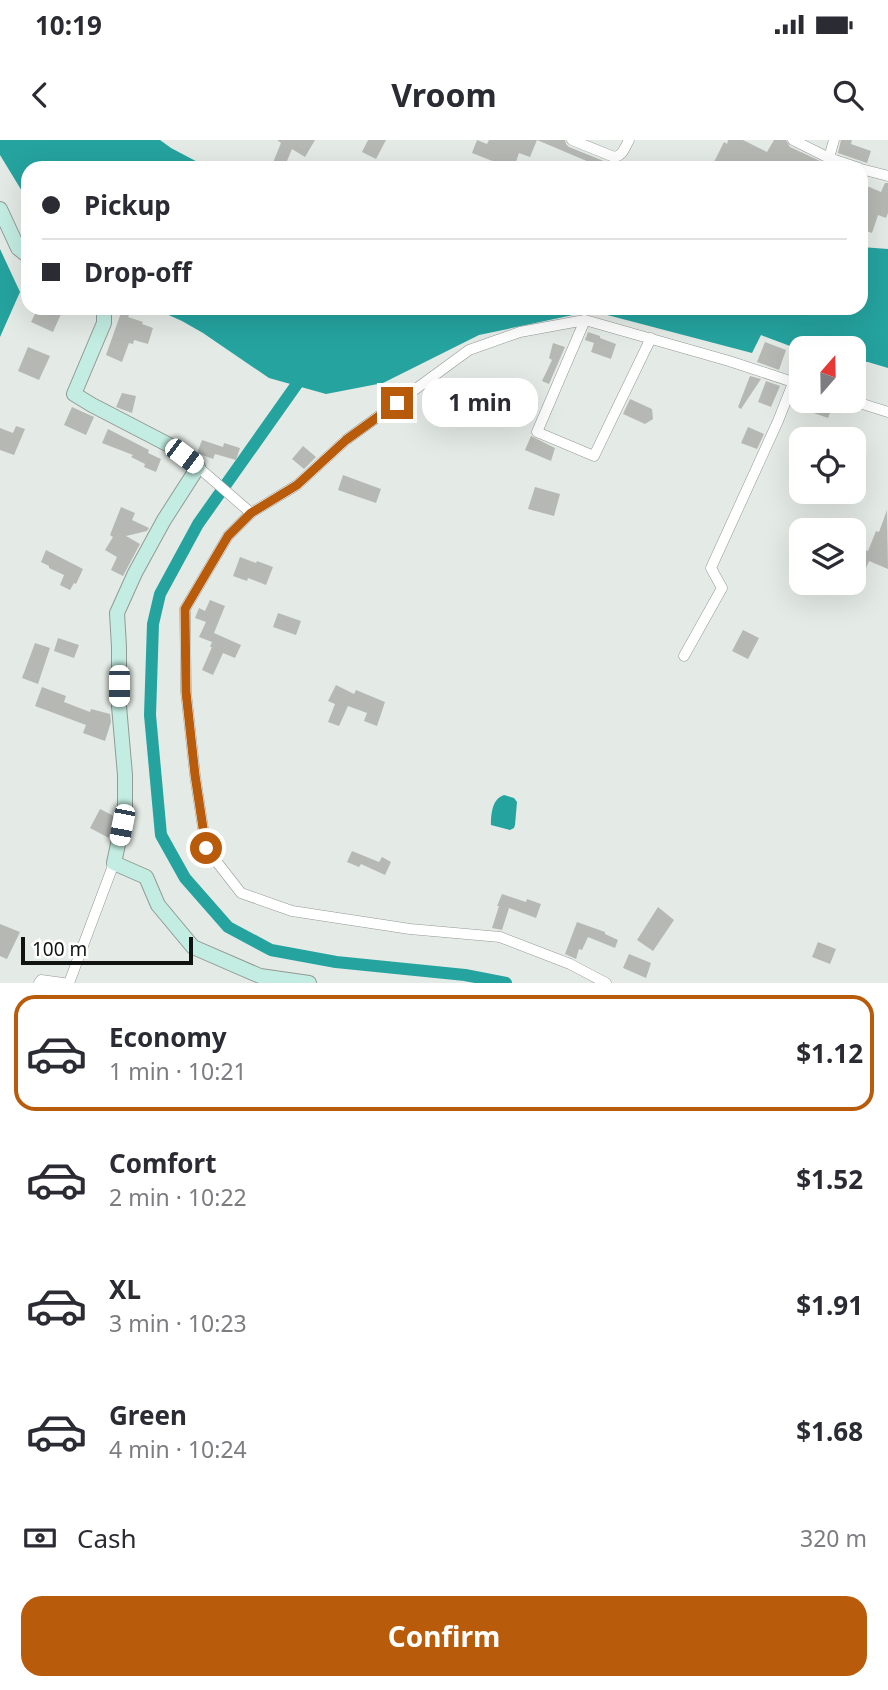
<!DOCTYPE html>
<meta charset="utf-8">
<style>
:root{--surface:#fff;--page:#f2f2f3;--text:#2b2b33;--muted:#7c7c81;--line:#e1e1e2;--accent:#b85b0b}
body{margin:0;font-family:"Noto Sans",sans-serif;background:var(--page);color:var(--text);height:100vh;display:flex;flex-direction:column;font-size:26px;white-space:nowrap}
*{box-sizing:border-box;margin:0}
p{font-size:23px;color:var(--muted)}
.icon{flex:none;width:38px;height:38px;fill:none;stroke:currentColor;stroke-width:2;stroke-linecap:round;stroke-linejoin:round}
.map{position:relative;height:843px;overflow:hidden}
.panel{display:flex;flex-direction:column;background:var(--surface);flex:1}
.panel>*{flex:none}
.hud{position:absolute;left:21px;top:21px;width:847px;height:154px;border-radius:21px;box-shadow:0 7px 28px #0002;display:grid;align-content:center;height:154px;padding:0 21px;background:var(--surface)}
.needle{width:46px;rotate:20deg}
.controls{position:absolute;left:789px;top:196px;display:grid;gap:14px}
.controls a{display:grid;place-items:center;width:77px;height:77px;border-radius:14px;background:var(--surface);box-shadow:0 7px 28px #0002;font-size:35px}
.scale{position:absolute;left:21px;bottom:18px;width:172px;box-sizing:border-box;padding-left:7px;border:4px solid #111312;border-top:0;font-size:19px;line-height:24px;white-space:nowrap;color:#111312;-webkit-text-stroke:5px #fff;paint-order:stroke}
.end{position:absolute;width:32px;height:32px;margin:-16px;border:9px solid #b85b0b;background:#fff;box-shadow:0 0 0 4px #fff}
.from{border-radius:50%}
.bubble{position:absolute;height:49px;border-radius:21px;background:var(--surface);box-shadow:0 7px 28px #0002;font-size:23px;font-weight:700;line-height:49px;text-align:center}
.car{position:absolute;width:21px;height:42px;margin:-21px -10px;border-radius:9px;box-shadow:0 0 5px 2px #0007;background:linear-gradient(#fff 24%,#345 0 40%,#fff 0 76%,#345 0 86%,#fff 0)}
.hud b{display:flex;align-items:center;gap:24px;height:66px;font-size:26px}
.hud b+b{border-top:2px solid var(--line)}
.hud i{width:18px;height:18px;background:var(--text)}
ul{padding:12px 0 0;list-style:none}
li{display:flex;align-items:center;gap:21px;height:116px;margin:0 14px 10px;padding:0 7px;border:4px solid transparent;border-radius:21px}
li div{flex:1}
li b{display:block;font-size:26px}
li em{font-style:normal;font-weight:700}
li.selected{border-color:var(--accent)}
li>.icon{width:63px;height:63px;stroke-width:1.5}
.pay{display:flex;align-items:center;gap:18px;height:77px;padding:0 21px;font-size:26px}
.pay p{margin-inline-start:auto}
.action{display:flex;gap:14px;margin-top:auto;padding:14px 21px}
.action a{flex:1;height:80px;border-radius:21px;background:var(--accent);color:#fff;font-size:28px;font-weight:700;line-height:80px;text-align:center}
.status{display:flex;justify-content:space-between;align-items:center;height:49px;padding:0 35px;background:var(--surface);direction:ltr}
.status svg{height:19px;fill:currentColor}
header{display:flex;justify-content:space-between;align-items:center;height:91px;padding:0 21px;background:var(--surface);font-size:32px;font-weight:700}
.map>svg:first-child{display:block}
</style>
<div class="status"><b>10:19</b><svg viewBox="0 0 49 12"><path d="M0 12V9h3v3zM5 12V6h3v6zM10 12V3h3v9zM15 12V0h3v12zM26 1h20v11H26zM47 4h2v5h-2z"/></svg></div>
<header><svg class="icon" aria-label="back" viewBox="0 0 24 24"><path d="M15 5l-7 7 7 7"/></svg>Vroom<svg class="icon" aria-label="search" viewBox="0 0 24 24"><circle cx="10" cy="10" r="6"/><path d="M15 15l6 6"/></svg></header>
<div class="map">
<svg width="888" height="843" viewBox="0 0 888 843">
<rect width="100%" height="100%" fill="#e4eae5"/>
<!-- water -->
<path fill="#25a39f" d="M0 0H160L171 8 209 28H28V61L0 15Z
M861 107 888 109V228L868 222 854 221V208H802L801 216 793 215 790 206 761 195 752 213 592 171 479 195 383 243 326 254 269 238 203 193 182 181 153 168H861Z
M0 109 20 152 0 197Z
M504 655 514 658 517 662 515 685 514 688 510 690 491 685C491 674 492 659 504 655Z"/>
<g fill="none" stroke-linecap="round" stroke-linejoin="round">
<!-- canal -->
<path stroke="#25a39f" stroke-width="12" d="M304 234 198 384 160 454 153 484 150 575 161 695 185 738 228 787 271 810 336 822 465 835 506 843"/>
</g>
<!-- building -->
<path fill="#b6b9b3" d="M277 0H315L305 17 292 9 284 28 272 25 281 3Z
M368 0H386L376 19 362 12Z
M477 0 487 4 489 0H565L566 4 569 7 611 24 621 22 634 28H587L589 22 537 0 530 17 519 13 514 28H493L495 22 472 13Z
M728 0H743L767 12 774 0H786L790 7 835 28H723L713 24 724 2 727 4Z
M841 0H852L851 4 871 11 867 23 838 13Z
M885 43H888V73L886 78 878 75 872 93 861 89V61L867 46 881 52Z
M38 168H46L61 174 53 192 31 182Z
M122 170 130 173 128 177 143 182 142 184 153 188 148 204 134 200 133 204 129 203 122 222 106 215Z
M588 192 600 196V198L616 204 611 219 591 212 594 203 585 200Z
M765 202 786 210 779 230 757 222Z
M553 203 565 207 549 244 542 241 552 220 549 218Z
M28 207 50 216 39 240 18 231Z
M750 236 761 239 741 269 738 267Z
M766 241 780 246 771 267 758 262Z
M798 251 802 252V261H815L832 267 828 278 808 271 807 272 792 267Z
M122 253 136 256 132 273 116 267Z
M630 259 652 269 653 279 645 284 623 274Z
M72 267 94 277 86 295 64 285Z
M16 286 25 289 14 315 0 310V288L13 293Z
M748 287 764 294 757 309 741 303Z
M108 289 149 310 148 313 161 319 156 332 144 327 145 324 131 317 133 315 102 303Z
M531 296 555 308 551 321 525 310Z
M202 300 223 307 224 303 240 308 236 320 215 314 213 319 197 313Z
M303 306 316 317 304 329 292 319Z
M343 335 381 349 376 363 338 350Z
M535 347 560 354 554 376 528 369Z
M121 367 135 373 132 380 149 388 147 391 126 396 140 404 123 436 111 430 117 417 105 410 113 397 110 395Z
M887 370 888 429 869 421 854 456V406L868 411 876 391 879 392Z
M46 410 83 429 76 444 74 443 70 450 60 445 64 435 49 428V426L41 422Z
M240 417 256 423 257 421 273 427 266 445 248 438 247 441 233 436Z
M210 460 225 466 214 493 241 505 235 518 223 513 213 535 202 530 212 507H210L212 502 199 497 206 482 195 478 199 468 205 471Z
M278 473 301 481 296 495 273 487Z
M743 490 759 498 748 519 732 511Z
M58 498 79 505 74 518 54 511Z
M35 503 50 508 38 544 22 538Z
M336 545 354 554 356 550 385 562 377 586 364 581 367 573 348 566 339 586 328 582 335 564 328 561Z
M42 547 66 556 64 562 90 572 91 569 110 574 111 582 105 601 83 593 86 585 35 566Z
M100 669 114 676 109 698 90 688Z
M352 711 379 722 382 717 391 722 385 735 361 724 359 727 347 722Z
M502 754 526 762 527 759 541 764 536 778 509 768 502 790 492 788 499 766H497Z
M658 767 674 780 653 811 637 800Z
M577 782 605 792V794L618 800 615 808 588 797 582 810 579 809 576 819 565 814Z
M0 784 20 792 7 819 0 816Z
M818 802 836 809 830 824 812 817Z
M629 814 651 823 646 838 623 828Z"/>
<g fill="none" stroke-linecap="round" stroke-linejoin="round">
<!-- street casing -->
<g stroke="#939994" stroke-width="11">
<path id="street" d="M572 0 614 17C623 16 625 7 629 0
M793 0 829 18 859 28
M829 18 834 0
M861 29 888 36
M585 180 537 292 594 316 651 198
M853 261 888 272
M198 327 251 373
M684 516 722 448 711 428 778 281 793 243
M39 843 41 840 63 843
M69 843 114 723
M606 843 570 824 500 797 410 789 292 771 241 753 206 708 195 635 186 552 185 469 228 396 251 373 297 345 346 300 469 210 520 192 585 180 729 221 802 245"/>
</g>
<!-- secondary casing -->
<g stroke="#939994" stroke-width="16">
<path id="secondary" d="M0 69 18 108 28 116
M101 168 104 171V183L74 254 92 265 171 306 198 327 164 380 135 433 117 473 119 507V566L125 635V671L114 723 146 737 158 765 193 807 260 836 309 843"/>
</g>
<!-- street -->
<use href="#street" stroke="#fff" stroke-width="10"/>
<!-- secondary -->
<use href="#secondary" stroke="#c3ede2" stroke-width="14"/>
</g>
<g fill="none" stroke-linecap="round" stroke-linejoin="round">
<!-- route -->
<path stroke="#b85b0b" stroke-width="9" d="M206 708 195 635 186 552 185 469 228 396 251 373 297 345 346 300 397 263"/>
</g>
</svg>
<div class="controls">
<a><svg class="needle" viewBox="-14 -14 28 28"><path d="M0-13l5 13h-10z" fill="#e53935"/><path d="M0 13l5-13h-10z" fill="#7c7c81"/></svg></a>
<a><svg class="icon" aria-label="locate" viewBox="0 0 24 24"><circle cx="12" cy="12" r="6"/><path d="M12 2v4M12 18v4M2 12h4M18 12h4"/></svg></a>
<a><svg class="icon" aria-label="layers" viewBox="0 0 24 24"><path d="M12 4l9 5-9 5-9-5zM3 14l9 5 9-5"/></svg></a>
</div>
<div class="scale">100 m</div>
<i class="end from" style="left:206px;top:708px"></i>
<i class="end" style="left:397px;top:263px"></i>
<div class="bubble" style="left:422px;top:238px;width:116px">1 min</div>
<i class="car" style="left:184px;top:316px;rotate:127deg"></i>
<i class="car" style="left:119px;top:546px;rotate:180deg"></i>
<i class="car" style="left:122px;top:685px;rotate:191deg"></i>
<div class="hud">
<b><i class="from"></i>Pickup</b>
<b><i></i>Drop-off</b>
</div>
</div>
<section class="panel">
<ul>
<li class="selected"><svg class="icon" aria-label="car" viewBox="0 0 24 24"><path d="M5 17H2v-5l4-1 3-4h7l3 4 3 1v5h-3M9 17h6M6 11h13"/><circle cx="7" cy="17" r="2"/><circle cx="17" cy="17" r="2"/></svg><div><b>Economy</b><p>1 min · 10:21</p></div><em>$1.12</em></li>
<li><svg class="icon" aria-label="car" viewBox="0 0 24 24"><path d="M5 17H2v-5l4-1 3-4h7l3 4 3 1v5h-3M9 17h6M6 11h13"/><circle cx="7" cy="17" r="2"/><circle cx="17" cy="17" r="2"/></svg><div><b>Comfort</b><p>2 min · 10:22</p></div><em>$1.52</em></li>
<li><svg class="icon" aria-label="car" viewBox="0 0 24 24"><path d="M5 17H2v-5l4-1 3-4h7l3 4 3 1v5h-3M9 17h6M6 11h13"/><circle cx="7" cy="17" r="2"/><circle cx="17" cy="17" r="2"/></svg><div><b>XL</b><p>3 min · 10:23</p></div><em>$1.91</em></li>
<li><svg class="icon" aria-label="car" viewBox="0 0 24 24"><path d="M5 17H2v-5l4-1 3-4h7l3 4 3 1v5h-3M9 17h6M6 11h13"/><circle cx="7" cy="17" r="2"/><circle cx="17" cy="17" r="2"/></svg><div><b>Green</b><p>4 min · 10:24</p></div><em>$1.68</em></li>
</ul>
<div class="pay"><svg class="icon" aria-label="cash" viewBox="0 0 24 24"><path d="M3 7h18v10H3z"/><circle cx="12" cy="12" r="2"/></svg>Cash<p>320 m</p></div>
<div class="action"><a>Confirm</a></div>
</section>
